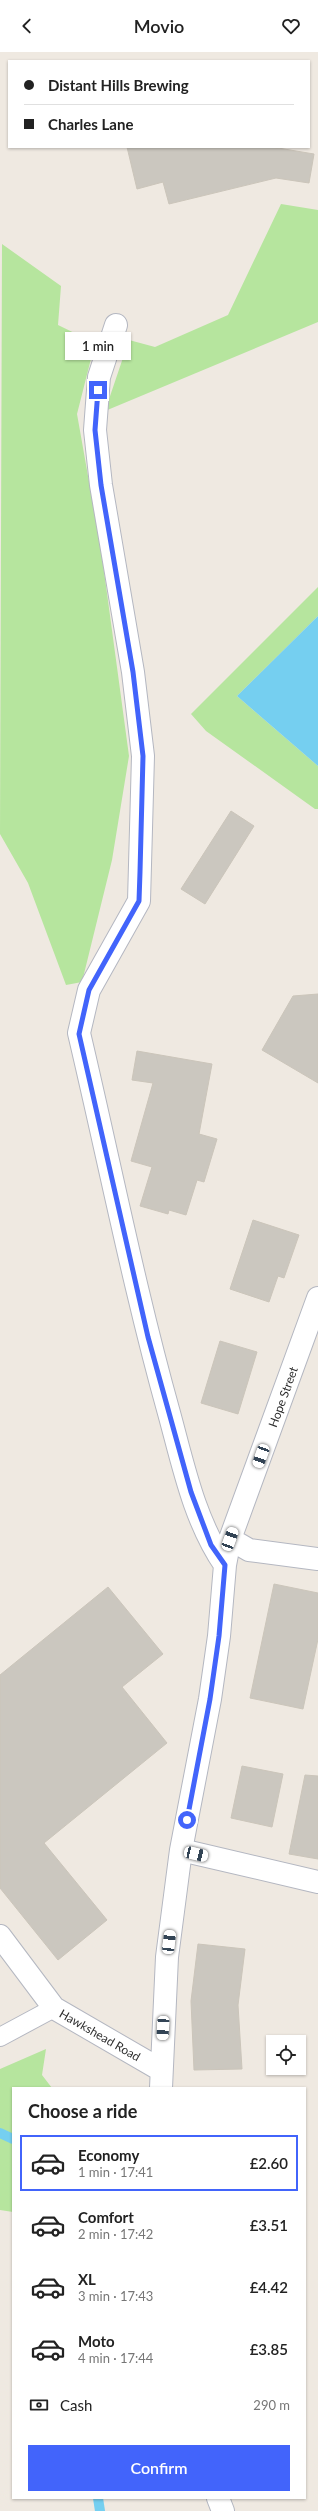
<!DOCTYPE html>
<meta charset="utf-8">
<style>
:root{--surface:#fff;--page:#f6f6f6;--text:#222;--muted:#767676;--line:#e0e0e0;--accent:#4264fb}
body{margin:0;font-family:Lato,sans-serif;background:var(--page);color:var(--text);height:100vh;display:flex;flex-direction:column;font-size:15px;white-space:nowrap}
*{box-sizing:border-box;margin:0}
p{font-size:13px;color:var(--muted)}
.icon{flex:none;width:22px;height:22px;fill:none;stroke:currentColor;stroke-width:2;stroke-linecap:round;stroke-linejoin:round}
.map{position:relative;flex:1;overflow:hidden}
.sheet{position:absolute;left:12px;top:2035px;width:294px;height:412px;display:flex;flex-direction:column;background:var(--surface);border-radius:0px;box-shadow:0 1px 3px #0004}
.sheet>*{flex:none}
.hud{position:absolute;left:8px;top:8px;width:302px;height:88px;border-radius:0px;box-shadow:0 1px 3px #0004;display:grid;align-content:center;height:88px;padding:0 16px;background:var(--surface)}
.buttons{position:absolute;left:266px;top:1983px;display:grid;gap:8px}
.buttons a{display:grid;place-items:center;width:40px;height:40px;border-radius:0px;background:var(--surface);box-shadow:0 1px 3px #0004;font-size:20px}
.end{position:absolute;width:18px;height:18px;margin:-9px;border:5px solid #4264fb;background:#fff;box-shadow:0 0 0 2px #fff}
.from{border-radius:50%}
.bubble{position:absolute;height:28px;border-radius:0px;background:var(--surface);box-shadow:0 1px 3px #0004;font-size:13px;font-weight:600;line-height:28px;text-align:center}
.car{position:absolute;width:12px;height:24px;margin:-12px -6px;border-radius:5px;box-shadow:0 0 3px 1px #0007;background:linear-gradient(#fff 24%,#345 0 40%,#fff 0 76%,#345 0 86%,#fff 0)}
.hud b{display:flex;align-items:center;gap:14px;height:38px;font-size:15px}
.hud b+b{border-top:1px solid var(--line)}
.hud i{width:10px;height:10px;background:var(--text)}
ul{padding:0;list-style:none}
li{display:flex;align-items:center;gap:12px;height:56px;margin:0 8px 6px;padding:0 8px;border:2px solid transparent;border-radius:0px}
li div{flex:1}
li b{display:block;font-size:15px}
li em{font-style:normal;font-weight:600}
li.on{border-color:var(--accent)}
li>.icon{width:36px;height:36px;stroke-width:1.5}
h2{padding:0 16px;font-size:18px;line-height:48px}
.pay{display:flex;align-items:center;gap:10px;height:44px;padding:0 16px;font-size:15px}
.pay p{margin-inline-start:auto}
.button{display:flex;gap:8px;margin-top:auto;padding:8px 16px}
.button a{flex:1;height:46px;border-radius:0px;background:var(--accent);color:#fff;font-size:16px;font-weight:600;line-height:46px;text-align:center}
header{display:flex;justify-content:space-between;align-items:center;height:52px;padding:0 16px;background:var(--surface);font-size:18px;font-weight:600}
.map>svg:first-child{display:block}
</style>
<header><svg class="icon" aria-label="back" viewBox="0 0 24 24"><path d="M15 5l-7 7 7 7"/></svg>Movio<svg class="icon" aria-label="heart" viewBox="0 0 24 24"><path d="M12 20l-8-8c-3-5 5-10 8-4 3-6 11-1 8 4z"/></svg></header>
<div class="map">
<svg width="318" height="2459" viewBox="0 0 318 2459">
<rect width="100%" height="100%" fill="#efe9e1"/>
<!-- green -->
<path fill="#b6e59e" d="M281 152 318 158V270L105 359 129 288 155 295 228 263Z
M2 192 61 234 58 273 95 291 77 362 101 497 129 704 112 808 82 930 66 933 28 831 0 782Z
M318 535V564L237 644 318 714V757H315L206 679 191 662Z
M46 1997 42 2023 52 2036H13V2160L0 2158V2017Z"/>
<!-- water -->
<path fill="#75cff0" d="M318 564V714L237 644Z"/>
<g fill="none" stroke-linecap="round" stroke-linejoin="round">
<!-- stream -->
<path stroke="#75cff0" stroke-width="10" d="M0 2081 13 2087
M98 2446 100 2459"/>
</g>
<!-- building -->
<path fill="#cbc7bf" stroke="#cbc5ba" d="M127 95H272L314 102 309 131 276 126 169 152 163 130 137 137Z
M231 759 254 774 205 852 181 837Z
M318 942V1031L262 998 293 944Z
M137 999 212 1012 199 1082 217 1087 204 1130 197 1128 186 1163 169 1158 168 1162 140 1154 152 1115 131 1109 153 1031 132 1028Z
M253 1168 299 1183 284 1226 278 1224 269 1250 230 1237Z
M220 1289 257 1300 238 1362 201 1351Z
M274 1532 318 1541V1587L303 1657 250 1646Z
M108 1535 163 1602 122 1635 167 1691 44 1791 107 1868 58 1908 0 1836V1623Z
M242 1714 283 1722 272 1775 231 1766Z
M305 1723 318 1724V1807L289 1802Z
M198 1892 245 1897 238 1953 242 2017 194 2018 191 1949Z"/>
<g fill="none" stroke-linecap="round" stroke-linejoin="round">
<!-- service casing -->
<g stroke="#b4b7c1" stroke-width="20">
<path id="service" d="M0 1985 54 1956"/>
</g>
<!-- minor casing -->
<g stroke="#b4b7c1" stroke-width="24">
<path id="minor" d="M116 273 99 325 95 378 101 433 133 620 143 704 139 849 89 938 79 981C109 1108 134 1236 169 1361 183 1412 194 1468 225 1513
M230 1487 249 1498 318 1507
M181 1798 318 1830
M0 1884 54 1956 161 2018
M161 2036 167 1905 181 1798 210 1647 219 1584 225 1513 230 1487 318 1246
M218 2446 223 2459"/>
</g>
<!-- service -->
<use href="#service" stroke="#fff" stroke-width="18"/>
<!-- minor -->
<use href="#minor" stroke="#fff" stroke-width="22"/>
</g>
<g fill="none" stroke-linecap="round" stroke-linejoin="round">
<!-- route -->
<path stroke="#4264fb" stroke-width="5" d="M98 338 95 378 101 433 133 620 143 704 140 820 139 849 89 938 79 982 148 1285 191 1440 211 1493 225 1513 219 1584 210 1647 187 1768"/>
</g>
<g text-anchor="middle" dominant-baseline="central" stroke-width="3.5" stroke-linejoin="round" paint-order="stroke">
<!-- street labels -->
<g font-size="12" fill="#2e2e2e" stroke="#fff">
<text transform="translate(283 1345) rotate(-70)">Hope Street</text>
<text transform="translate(100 1983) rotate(30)">Hawkshead Road</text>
</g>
</g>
</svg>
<div class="buttons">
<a><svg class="icon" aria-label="locate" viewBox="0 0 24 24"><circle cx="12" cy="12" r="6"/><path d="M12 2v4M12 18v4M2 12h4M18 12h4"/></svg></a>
</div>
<i class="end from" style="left:187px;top:1768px"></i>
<i class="end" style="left:98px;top:338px"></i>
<div class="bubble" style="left:65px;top:280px;width:66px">1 min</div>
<i class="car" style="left:261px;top:1404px;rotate:200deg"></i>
<i class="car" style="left:230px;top:1487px;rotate:20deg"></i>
<i class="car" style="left:196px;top:1802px;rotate:103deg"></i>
<i class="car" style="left:169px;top:1890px;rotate:7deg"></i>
<i class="car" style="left:163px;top:1976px;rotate:183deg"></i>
<div class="hud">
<b><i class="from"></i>Distant Hills Brewing</b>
<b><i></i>Charles Lane</b>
</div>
<section class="sheet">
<h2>Choose a ride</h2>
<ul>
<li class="on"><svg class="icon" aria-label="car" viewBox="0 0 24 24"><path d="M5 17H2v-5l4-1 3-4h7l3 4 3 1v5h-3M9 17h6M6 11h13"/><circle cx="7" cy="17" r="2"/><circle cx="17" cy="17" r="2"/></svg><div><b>Economy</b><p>1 min · 17:41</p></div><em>£2.60</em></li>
<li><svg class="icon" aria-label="car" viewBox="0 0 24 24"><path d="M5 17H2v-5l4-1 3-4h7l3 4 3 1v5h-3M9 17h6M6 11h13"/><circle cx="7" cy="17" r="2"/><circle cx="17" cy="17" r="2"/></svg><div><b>Comfort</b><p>2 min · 17:42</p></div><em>£3.51</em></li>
<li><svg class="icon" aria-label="car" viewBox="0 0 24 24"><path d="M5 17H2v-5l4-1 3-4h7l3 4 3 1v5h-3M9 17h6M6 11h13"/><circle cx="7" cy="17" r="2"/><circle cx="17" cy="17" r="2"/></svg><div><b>XL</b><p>3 min · 17:43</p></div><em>£4.42</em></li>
<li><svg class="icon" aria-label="car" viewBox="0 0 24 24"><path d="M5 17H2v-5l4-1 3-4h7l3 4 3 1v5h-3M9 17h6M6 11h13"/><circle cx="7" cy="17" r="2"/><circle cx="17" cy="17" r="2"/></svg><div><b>Moto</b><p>4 min · 17:44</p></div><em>£3.85</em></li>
</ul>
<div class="pay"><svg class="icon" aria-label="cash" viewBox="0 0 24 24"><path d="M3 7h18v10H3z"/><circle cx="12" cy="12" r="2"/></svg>Cash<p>290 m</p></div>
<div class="button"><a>Confirm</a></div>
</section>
</div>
